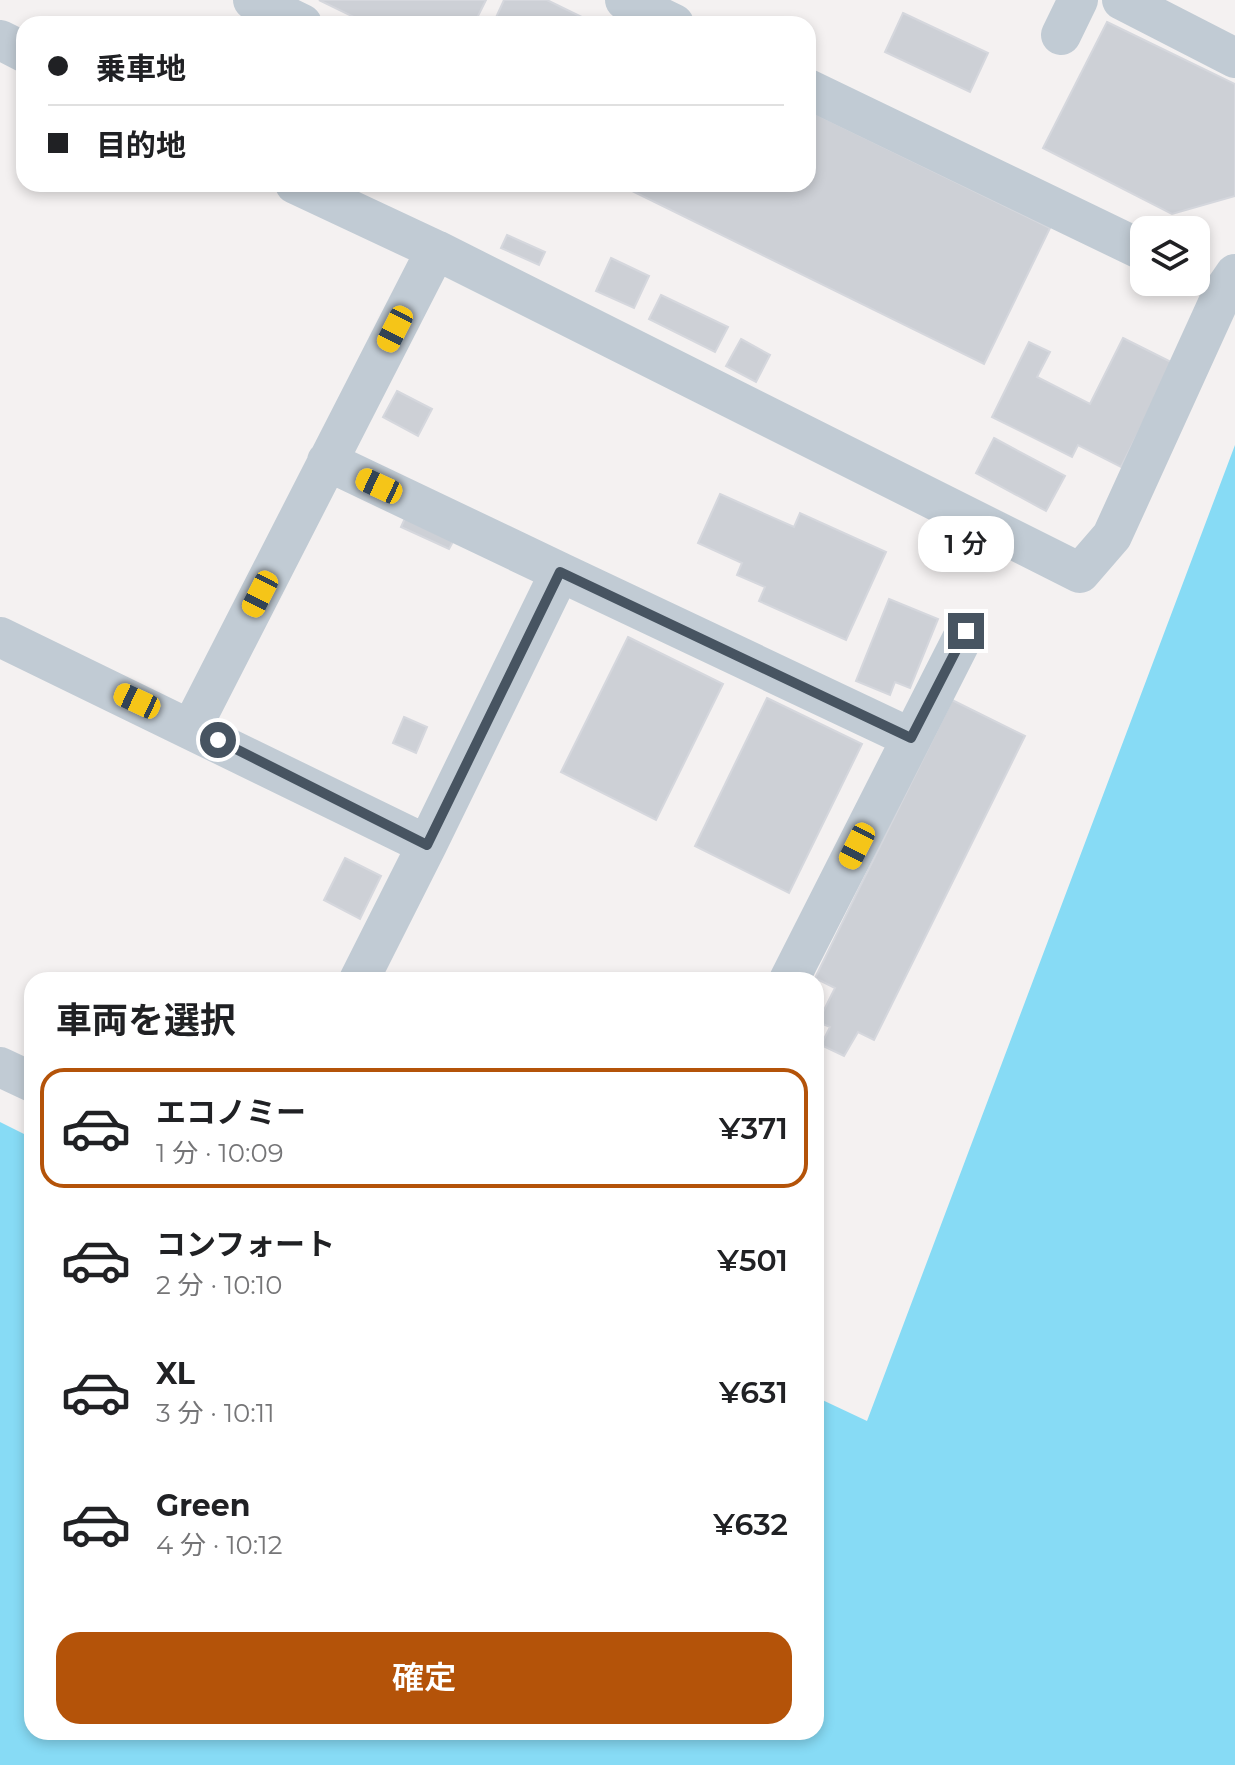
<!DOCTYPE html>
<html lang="ja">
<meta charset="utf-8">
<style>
:root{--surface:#fff;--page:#f2f2f2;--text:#202124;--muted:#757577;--line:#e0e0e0;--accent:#b45309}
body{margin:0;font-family:Montserrat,"Noto Sans JP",sans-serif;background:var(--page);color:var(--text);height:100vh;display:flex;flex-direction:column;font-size:30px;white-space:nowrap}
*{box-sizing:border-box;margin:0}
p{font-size:26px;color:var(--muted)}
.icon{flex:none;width:44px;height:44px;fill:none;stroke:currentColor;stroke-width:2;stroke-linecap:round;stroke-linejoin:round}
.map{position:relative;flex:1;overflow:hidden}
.drawer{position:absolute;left:24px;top:972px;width:800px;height:768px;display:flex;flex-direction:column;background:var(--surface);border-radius:24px;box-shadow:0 4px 12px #0003}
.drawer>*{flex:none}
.hud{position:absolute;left:16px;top:16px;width:800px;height:176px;border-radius:24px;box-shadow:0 4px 12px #0003;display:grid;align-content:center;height:176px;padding:0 32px;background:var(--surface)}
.buttons{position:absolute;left:1130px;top:216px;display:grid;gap:16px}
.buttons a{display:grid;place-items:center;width:80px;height:80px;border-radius:16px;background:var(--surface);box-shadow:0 4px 12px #0003;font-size:40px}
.end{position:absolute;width:36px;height:36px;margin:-18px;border:10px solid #475461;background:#fff;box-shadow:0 0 0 4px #fff}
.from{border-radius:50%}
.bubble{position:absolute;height:56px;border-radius:24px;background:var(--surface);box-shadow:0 4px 12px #0003;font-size:26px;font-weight:600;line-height:56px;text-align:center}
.car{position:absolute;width:24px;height:48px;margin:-24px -12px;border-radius:10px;box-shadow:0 0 6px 2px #0007;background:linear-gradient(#f5c518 24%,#345 0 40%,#f5c518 0 76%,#345 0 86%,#f5c518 0)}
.hud b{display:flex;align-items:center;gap:28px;height:76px;font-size:30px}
.hud b+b{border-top:2px solid var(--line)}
.hud i{width:20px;height:20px;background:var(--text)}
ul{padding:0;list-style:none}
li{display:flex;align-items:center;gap:24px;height:120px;margin:0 16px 12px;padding:0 16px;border:4px solid transparent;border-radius:24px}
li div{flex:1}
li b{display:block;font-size:30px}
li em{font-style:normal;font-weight:600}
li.selected{border-color:var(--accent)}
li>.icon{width:72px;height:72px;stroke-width:1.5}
h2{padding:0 32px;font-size:36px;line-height:96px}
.cta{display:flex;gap:16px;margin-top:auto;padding:16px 32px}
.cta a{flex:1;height:92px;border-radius:24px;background:var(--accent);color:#fff;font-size:32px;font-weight:600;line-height:92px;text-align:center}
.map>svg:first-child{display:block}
</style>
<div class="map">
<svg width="1235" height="1765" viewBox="0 0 1235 1765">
<rect width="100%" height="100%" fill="#f4f1f1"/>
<!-- water -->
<path fill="#87dbf5" d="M1235 445V1765H0V1122L32 1138V1732H816V1397L867 1421Z"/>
<!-- building -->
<path fill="#cdd0d6" stroke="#d5d7dd" stroke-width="2" d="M319 0H486L474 24H368Z
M504 0H547L596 24H493Z
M903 13 988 53 970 92 885 52Z
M1107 22 1235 84V196L1172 214 1043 148Z
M808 110 1050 228 984 364 618 184H808Z
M507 235 545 252 539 265 501 248Z
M611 258 649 276 634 308 596 291Z
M661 295 728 327 715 352 649 319Z
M1123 338 1173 363 1121 467 1078 445 1072 457 992 417 1029 342 1050 352 1037 377 1090 404Z
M741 339 770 355 756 382 726 366Z
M397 391 432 409 418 436 383 417Z
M994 438 1065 476 1046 511 976 473Z
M720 494 794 527 800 513 886 552 846 640 759 601 765 587 737 575 742 563 698 543Z
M406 516 455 538 449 549 401 527Z
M889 599 938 619 910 688 895 682 890 695 856 681Z
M628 637 723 684 656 820 561 772Z
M767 698 862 744 789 893 695 846Z
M952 700 1025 736 874 1040 858 1032 844 1056 821 1045 830 1027 818 1022 835 988 815 978Z
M404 717 427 727 416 753 393 743Z
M345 858 381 876 360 919 324 900Z"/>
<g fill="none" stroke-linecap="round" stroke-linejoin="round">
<!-- minor -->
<path stroke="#c1cbd4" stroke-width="40" d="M253 0 302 24
M625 0 674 24
M1122 0 1235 58
M1061 35 1078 0
M0 40 24 52
M808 89 1144 251
M295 184 436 250 1080 573 1112 536 1224 290 1235 274
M327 461 560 572 427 845
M560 572 911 738
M0 637 427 845 359 980
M192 727 436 250
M789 980 966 631
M0 1067 32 1082"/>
</g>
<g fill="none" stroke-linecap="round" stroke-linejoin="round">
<!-- route -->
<path stroke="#475461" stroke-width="10" d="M218 740 427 845 560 572 911 738 966 631"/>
</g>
</svg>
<div class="buttons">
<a><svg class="icon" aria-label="layers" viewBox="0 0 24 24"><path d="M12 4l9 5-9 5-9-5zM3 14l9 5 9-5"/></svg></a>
</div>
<i class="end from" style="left:218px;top:740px"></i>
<i class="end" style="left:966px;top:631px"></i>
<div class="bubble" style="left:918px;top:516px;width:96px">1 分</div>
<i class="car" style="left:395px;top:329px;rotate:207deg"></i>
<i class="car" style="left:379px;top:486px;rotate:295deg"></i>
<i class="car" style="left:260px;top:594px;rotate:207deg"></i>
<i class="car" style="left:137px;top:701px;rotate:295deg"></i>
<i class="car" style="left:857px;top:846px;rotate:207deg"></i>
<div class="hud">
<b><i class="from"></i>乗車地</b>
<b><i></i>目的地</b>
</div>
<section class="drawer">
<h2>車両を選択</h2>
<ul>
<li class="selected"><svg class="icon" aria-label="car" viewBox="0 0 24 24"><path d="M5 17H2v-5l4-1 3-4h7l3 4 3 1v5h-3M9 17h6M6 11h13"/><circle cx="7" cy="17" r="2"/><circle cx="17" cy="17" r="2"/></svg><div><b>エコノミー</b><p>1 分 · 10:09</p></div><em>¥371</em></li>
<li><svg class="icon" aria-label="car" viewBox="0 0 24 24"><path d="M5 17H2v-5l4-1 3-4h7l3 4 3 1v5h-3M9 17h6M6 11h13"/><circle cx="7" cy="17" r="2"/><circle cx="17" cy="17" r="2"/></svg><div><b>コンフォート</b><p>2 分 · 10:10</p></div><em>¥501</em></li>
<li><svg class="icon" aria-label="car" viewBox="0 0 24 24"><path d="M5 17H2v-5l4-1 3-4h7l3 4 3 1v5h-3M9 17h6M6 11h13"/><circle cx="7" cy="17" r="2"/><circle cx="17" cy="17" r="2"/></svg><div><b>XL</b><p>3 分 · 10:11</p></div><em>¥631</em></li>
<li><svg class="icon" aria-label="car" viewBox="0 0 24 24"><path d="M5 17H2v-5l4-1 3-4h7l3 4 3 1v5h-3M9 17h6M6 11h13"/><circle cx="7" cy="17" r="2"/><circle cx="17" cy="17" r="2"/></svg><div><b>Green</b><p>4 分 · 10:12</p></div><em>¥632</em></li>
</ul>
<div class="cta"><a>確定</a></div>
</section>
</div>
